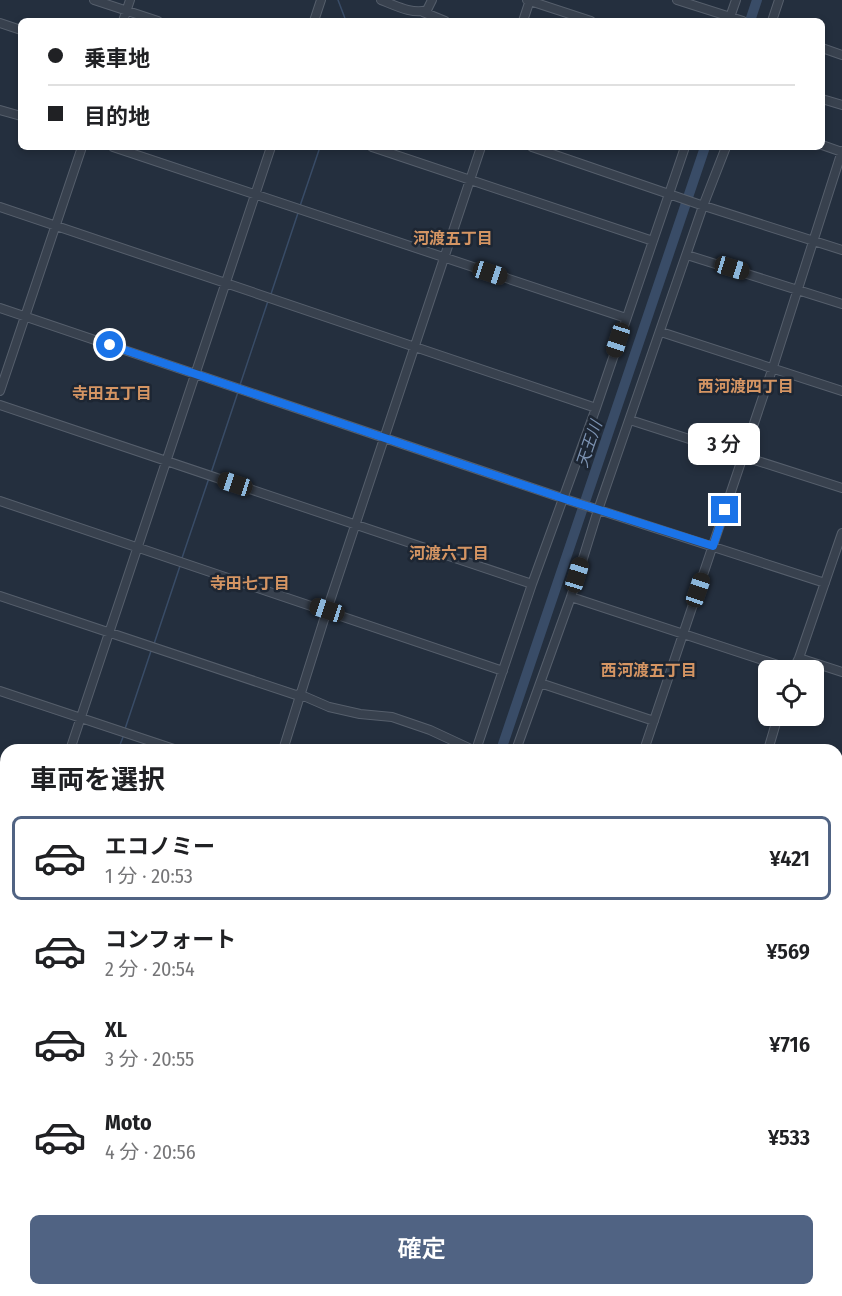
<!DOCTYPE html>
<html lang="ja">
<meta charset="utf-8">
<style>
:root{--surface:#fff;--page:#f6f6f6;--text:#202124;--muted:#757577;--line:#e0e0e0;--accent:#506383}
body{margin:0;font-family:"Fira Sans Condensed","Noto Sans JP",sans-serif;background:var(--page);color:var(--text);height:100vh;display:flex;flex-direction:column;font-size:22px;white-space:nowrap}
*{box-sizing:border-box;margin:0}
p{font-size:20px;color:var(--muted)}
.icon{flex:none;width:33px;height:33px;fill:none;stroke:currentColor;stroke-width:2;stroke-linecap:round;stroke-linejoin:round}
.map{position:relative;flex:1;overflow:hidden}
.drawer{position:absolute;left:0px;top:744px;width:843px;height:552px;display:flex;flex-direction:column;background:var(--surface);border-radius:18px 18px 0 0;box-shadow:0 3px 9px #0003}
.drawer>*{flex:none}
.hud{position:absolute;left:18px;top:18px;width:807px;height:132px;border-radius:9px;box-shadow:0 3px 9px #0003;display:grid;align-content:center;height:132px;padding:0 30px;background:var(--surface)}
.buttons{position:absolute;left:758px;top:660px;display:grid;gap:12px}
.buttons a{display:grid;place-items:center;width:66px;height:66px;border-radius:9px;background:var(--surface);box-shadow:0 3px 9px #0003;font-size:30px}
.end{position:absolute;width:27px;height:27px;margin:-14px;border:8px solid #1a73e8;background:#fff;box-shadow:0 0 0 3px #fff}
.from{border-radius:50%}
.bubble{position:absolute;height:42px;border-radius:9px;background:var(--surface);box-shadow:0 3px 9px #0003;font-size:20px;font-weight:600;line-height:42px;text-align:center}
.car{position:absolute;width:18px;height:36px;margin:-18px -9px;border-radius:8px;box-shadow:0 0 4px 2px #0007;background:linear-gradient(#222 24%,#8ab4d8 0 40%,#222 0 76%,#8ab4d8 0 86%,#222 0)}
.hud b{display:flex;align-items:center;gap:21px;height:57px;font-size:22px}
.hud b+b{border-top:2px solid var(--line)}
.hud i{width:15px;height:15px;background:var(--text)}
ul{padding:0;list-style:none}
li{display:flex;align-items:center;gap:18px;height:84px;margin:0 12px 9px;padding:0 18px;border:3px solid transparent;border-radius:9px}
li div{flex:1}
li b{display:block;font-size:22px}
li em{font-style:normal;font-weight:600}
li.active{border-color:var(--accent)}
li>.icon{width:54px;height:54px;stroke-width:1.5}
h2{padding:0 30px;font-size:27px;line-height:72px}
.action{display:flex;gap:12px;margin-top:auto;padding:12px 30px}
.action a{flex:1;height:69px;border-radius:9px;background:var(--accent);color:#fff;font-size:24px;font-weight:600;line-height:69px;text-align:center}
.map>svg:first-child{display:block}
</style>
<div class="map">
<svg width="842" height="1296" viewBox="0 0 842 1296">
<rect width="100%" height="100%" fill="#242f3e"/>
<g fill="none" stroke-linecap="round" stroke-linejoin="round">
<!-- stream -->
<path stroke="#394c67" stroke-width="1.5" d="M338 0 346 21
M300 206 320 147
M271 294 298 213
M240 385 268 301
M211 473 238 392
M182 558 209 478
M154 644 180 566
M125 729 151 651
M118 750 123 737
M0 1104 6 1086"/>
<!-- river -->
<path stroke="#394c67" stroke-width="10" d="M750 21 757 0
M501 750 705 147
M311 1296 313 1290"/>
<!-- minor casing -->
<g stroke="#565f6c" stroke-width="10">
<path id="minor" d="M94 0 158 21
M381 0C394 5 413 15 427 10L432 0
M527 0 591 21
M677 0 743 21
M423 12 445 21
M729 20 736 0
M123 21 130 0
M314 21 321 0
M523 21 530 0
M772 21 779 0
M0 23 21 30
M822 48 842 55
M822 99 842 105
M0 110 21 116
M822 145 842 152
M113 147 626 318
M372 147 653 241
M532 147 698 204 842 250
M0 207 596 408
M687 255 842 304
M0 308 568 500 825 583
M661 332 842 391
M0 391 82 147
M0 405 532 584
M630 420 842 488
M0 501 503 671
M0 596 299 696
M571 597 793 670
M799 658 842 672
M793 670 799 658 842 533
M540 683 654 721
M0 691 177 750
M299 694 329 707 360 714 392 717 430 730 473 750
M70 750 271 147
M283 750 327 610 481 147
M476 750 532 584 596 408 685 147
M516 750 571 597 598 510 703 206 726 147
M644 750 773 367 842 151
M768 750 778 716
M0 789 6 791
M837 840 842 824
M837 866 842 868
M0 884 6 886
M837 943 842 944
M0 963 6 944
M0 977 6 979
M837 1003 842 1004
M837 1071 842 1073
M0 1074 6 1076
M837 1164 842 1166
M0 1177 6 1179
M837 1256 842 1258
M0 1271 6 1273
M57 1290 75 1296
M124 1290 143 1296
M336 1290 354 1296
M653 1290 671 1296
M805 1290 824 1296
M112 1296 114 1290
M297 1296 299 1290
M324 1296 326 1290
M497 1296 499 1290
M522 1296 526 1290
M568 1296 571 1290
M611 1296 615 1290
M776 1296 778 1290"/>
</g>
<!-- minor -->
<use href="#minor" stroke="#38414e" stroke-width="8"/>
</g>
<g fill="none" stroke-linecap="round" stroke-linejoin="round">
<!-- route -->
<path stroke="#1a73e8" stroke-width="8" d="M110 345 568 500 713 546 725 510"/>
</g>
<g text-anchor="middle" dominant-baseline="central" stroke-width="5" stroke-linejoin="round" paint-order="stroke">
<!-- neighbourhood labels -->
<g font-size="16" font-weight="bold" fill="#d59563" stroke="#1d2633">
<text x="453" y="238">河渡五丁目</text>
<text x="746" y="386">西河渡四丁目</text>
<text x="112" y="393">寺田五丁目</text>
<text x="449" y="553">河渡六丁目</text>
<text x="250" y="583">寺田七丁目</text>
<text x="649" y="670">西河渡五丁目</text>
</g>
<!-- water labels -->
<g font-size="16" font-style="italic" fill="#7c92b1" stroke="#1d2633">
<text transform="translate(589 444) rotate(-71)">天王川</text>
</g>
</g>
</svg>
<div class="buttons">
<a><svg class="icon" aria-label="locate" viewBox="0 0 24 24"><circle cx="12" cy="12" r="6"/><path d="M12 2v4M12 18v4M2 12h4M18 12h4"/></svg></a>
</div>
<i class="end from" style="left:110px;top:345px"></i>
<i class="end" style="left:725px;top:510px"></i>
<div class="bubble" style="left:688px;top:423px;width:72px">3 分</div>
<i class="car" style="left:732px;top:268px;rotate:107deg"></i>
<i class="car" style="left:490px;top:273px;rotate:108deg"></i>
<i class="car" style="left:618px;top:340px;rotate:198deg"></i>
<i class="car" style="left:235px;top:484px;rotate:288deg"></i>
<i class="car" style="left:577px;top:575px;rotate:17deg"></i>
<i class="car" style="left:698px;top:590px;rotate:19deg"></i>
<i class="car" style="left:327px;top:610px;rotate:288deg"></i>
<div class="hud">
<b><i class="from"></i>乗車地</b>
<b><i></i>目的地</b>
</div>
<section class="drawer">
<h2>車両を選択</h2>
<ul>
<li class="active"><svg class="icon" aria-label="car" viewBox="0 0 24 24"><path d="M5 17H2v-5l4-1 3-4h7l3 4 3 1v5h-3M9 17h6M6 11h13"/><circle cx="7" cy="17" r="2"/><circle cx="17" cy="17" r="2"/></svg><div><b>エコノミー</b><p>1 分 · 20:53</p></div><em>¥421</em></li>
<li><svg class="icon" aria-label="car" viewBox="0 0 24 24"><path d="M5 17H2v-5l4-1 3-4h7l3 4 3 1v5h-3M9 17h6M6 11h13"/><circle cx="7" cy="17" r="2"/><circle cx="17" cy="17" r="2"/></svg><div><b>コンフォート</b><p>2 分 · 20:54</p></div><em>¥569</em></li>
<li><svg class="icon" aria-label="car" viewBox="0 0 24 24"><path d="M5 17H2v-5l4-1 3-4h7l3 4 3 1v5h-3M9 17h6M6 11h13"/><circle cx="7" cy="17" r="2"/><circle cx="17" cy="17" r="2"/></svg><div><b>XL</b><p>3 分 · 20:55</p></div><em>¥716</em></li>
<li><svg class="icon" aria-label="car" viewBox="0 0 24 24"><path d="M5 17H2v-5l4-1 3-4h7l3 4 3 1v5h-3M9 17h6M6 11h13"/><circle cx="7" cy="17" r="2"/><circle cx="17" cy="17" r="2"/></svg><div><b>Moto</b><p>4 分 · 20:56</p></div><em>¥533</em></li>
</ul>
<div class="action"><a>確定</a></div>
</section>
</div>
